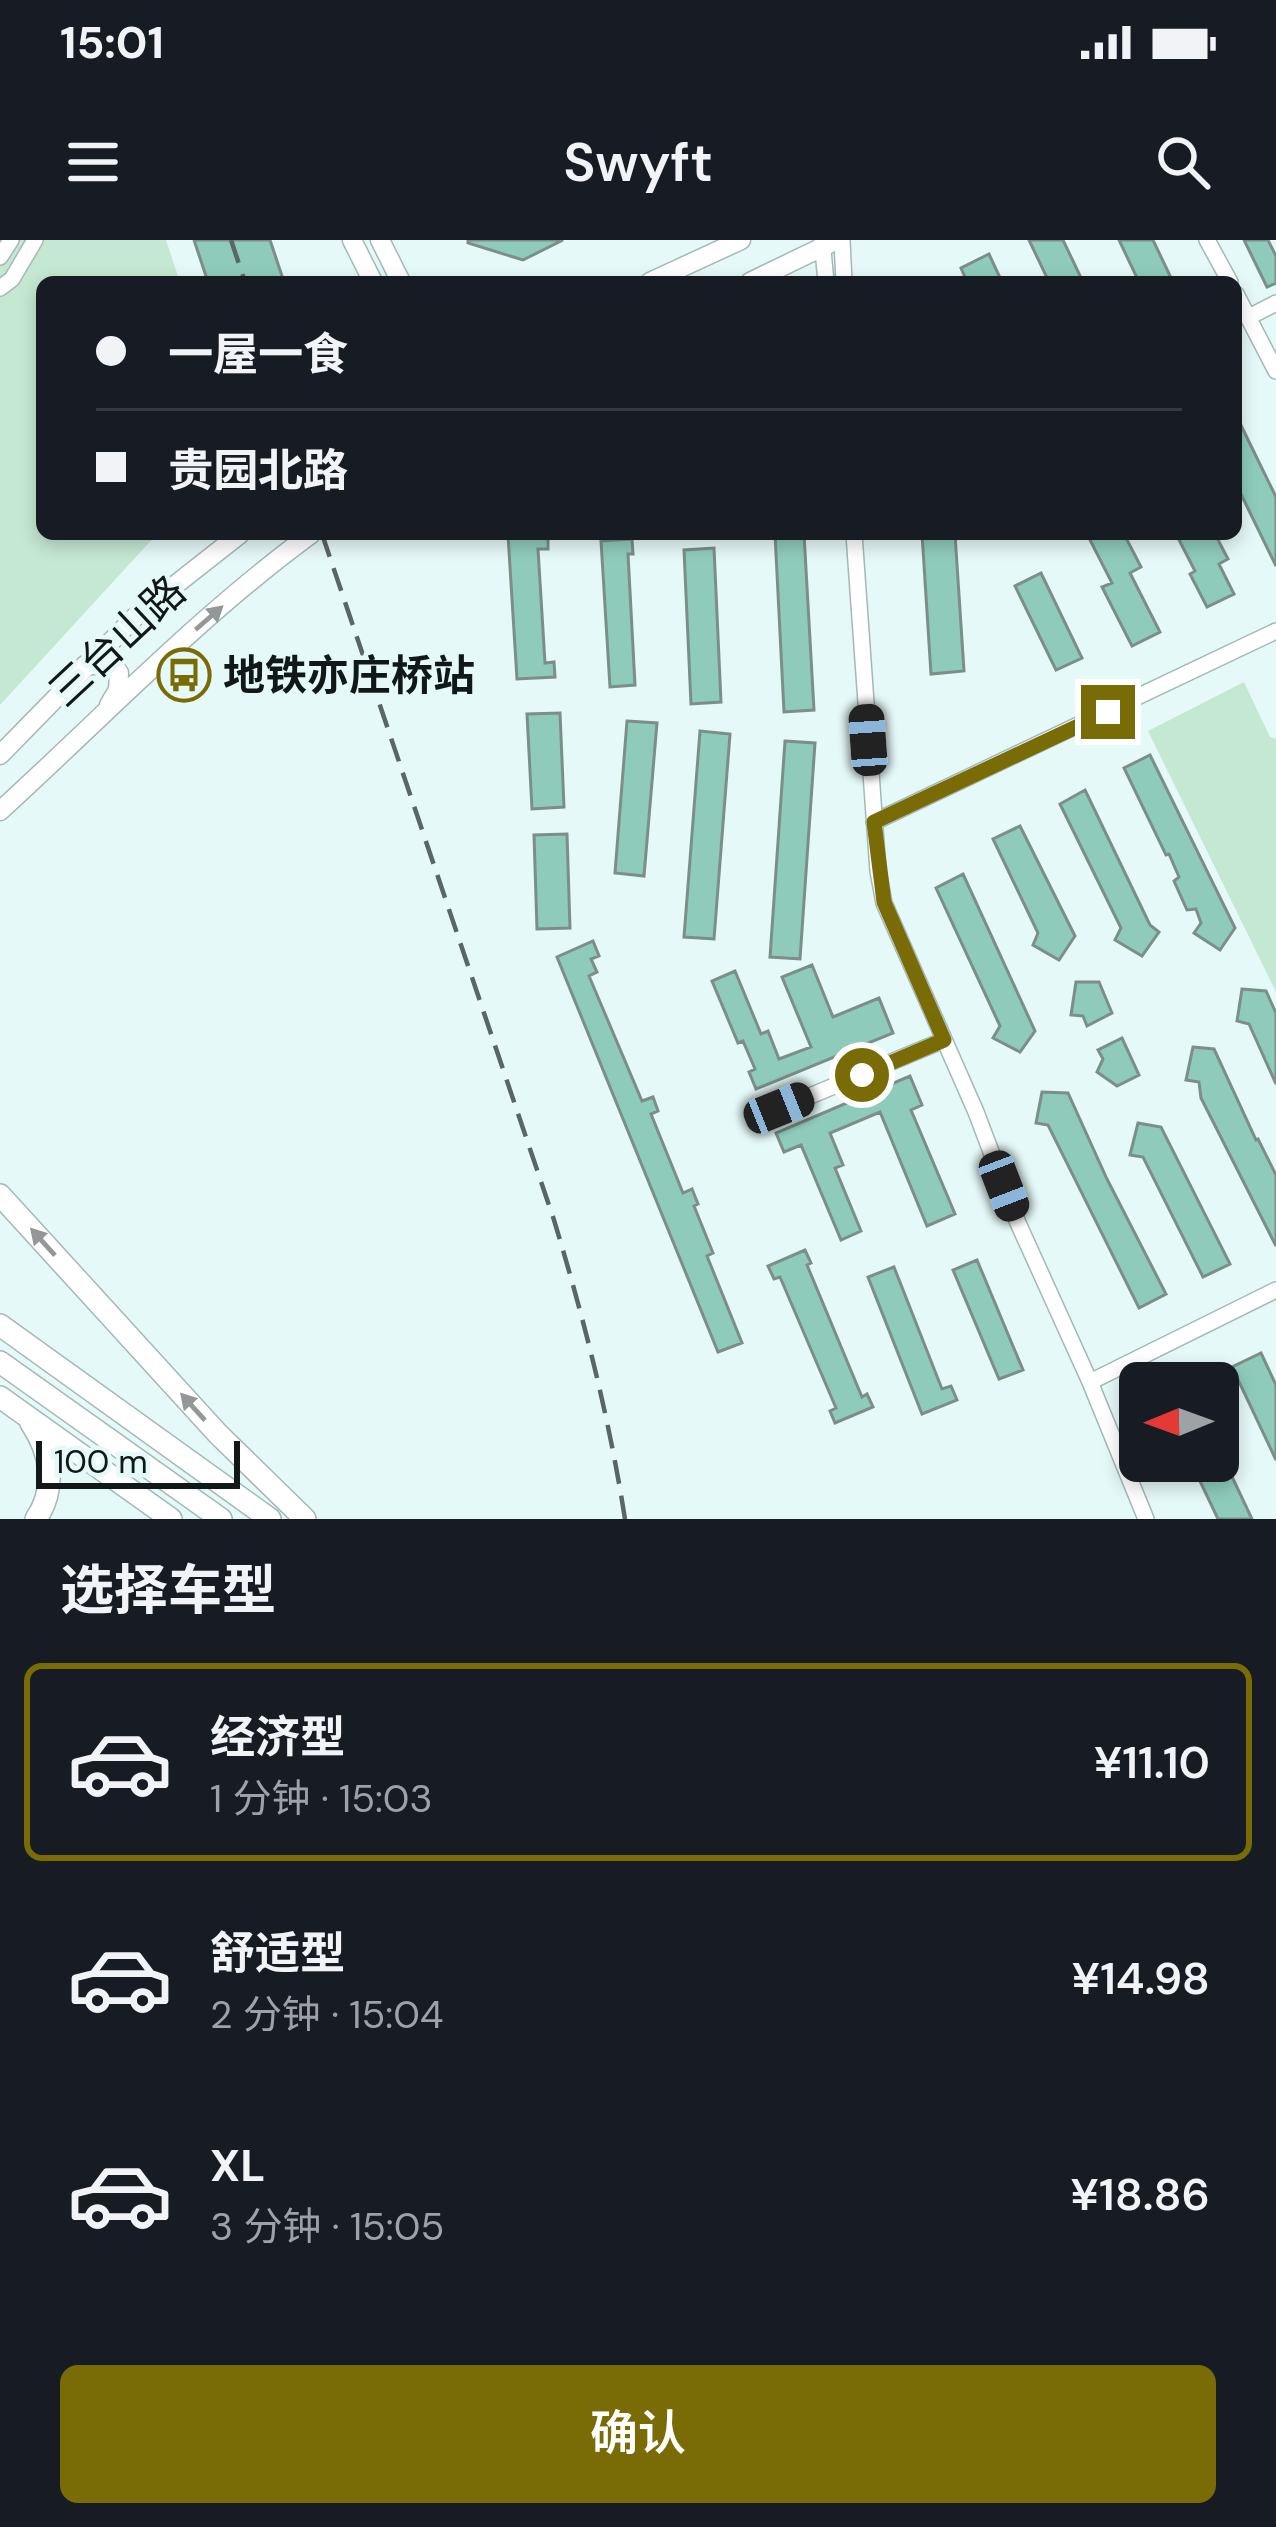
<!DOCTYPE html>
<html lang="zh">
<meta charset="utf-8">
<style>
:root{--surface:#171b24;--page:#20242c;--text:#f1f3f6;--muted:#9ea1a6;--line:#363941;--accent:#796c06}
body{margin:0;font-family:"DM Sans","Noto Sans SC",sans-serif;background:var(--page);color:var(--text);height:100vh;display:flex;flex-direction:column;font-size:45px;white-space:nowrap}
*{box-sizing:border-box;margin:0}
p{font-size:39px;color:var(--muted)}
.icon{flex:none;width:66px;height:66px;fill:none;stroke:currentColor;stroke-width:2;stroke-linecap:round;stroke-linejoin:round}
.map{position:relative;height:1279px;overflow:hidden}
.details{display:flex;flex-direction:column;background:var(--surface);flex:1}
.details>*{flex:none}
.hud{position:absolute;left:36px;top:36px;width:1206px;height:264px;border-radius:18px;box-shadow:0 6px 18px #0003;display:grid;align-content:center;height:264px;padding:0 60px;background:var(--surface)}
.needle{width:78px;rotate:269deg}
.tools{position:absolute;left:1119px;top:1122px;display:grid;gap:24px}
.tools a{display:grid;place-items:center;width:120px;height:120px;border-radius:18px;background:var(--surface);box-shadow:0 6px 18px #0003;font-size:60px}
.scale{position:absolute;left:36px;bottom:30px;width:204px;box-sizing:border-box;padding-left:12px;border:6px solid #111818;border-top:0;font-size:33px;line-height:42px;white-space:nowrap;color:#111818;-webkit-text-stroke:9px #e5f9f8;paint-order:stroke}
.end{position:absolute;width:54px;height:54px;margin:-27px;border:15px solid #796c06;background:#fff;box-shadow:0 0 0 6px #fff}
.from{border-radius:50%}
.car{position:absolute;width:36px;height:72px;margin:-36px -18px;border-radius:15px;box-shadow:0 0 9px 3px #0007;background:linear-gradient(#222 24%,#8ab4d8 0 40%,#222 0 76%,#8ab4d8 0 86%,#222 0)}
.hud b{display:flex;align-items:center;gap:42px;height:114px;font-size:45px}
.hud b+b{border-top:3px solid var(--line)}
.hud i{width:30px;height:30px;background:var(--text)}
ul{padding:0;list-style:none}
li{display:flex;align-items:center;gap:36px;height:198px;margin:0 24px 18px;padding:0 36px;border:6px solid transparent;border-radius:18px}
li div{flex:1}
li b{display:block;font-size:45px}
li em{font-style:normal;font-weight:600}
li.active{border-color:var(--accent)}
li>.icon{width:108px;height:108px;stroke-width:1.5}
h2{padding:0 60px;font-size:54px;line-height:144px}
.action{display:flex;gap:24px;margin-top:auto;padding:24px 60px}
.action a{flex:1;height:138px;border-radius:18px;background:var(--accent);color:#fff;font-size:48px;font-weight:600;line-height:138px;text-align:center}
.status{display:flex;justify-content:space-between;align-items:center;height:84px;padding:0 60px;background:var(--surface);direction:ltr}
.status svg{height:33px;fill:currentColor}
header{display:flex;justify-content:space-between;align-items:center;height:156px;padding:0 60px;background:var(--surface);font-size:54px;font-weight:600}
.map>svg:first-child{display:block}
</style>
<div class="status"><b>15:01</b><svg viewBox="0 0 49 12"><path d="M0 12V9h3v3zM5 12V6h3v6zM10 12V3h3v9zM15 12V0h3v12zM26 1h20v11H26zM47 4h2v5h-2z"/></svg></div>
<header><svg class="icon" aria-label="menu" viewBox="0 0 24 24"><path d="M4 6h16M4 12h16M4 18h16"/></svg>Swyft<svg class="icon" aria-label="search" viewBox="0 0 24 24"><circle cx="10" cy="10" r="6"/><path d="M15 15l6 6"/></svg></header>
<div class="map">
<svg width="1276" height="1279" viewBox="0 0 1276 1279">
<rect width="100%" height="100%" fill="#e5f9f8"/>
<!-- green -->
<path fill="#c5e8d2" d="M0 0H166L180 42H42V294H157L0 465Z
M1244 442 1270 497 1276 499V752L1148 491Z"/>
<!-- building -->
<path fill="#8fcbbb" stroke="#7c8e88" stroke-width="3" d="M194 0H270L284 42H208Z
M468 0H563L523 20 468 3Z
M1029 0H1063L1083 42H1049Z
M1119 0H1153L1173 42H1139Z
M1244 0H1268L1276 16V43L1267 47Z
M989 14 1002 42H967L961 28Z
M1236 175 1276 257V326L1236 244Z
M548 294V309H538L545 423 554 422 555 437 517 439 508 295Z
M775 294H804L814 470 784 472Z
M922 294H955L964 431 931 434Z
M1087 294H1124L1141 327 1130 333 1160 392 1132 406 1102 347 1112 343Z
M1176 294H1215L1228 319 1219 324 1234 354 1207 367 1190 334 1195 331Z
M632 299 633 314H628L635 445 610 447 601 301Z
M714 308 721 462 691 464 684 310Z
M1041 333 1082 418 1056 430 1015 346Z
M560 473 564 567 532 569 527 474Z
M627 481 657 483 644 636 615 633Z
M700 491 730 494 714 699 684 697Z
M785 501 815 503 800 719 770 717Z
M1150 515 1235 688 1220 710 1194 693 1201 683 1196 669 1187 670 1174 641 1179 637 1169 614 1166 615 1124 528Z
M1085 550 1150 685 1159 692 1142 716 1115 700 1121 688 1060 564Z
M1020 586 1075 696 1059 720 1033 705 1038 693 993 599Z
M567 594 570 688 537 689 534 595Z
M963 634 1035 791 1020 812 993 798 1000 786 936 648Z
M593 701 599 716 591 719 597 732 589 736 642 861 653 857 658 871 651 874 683 953 692 949 698 964 694 966 713 1013 707 1016 742 1103 718 1112 557 717Z
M812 725 833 777 879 758 893 793 756 849 749 832 755 829 743 801 738 803 712 741 735 731 761 794 768 791 779 819 811 807 782 737Z
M1076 742H1099L1112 773 1087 786 1083 776 1071 775Z
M1242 749 1266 751 1276 773V844L1249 784 1237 781Z
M1122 798 1139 835 1117 846 1097 832 1103 819 1098 810Z
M1193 807 1214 809 1256 900 1258 899 1276 935V1006L1201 858 1199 842 1186 840Z
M910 836 922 865 911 870 955 974 927 986 880 872 830 893 843 925 835 928 861 991 841 1000 801 905 784 912 776 893Z
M1042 852 1068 853 1107 939 1166 1054 1139 1068 1048 885 1036 883Z
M1138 883 1161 887 1230 1024 1203 1037 1143 917 1130 915Z
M805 1010 811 1023 807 1025 862 1157 867 1154 873 1167 835 1183 830 1171 836 1168 780 1037 774 1039 768 1026Z
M977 1020 1023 1130 999 1139 953 1030Z
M894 1027 942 1149 951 1146 957 1160 922 1174 868 1037Z
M1261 1113 1276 1145V1220L1232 1127Z
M1218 1207 1252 1279H1218L1198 1237 1218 1228Z"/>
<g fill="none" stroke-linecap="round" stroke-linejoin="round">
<!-- minor casing -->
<g stroke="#a5b8b8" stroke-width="18">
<path id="minor" d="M822 0 826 42
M842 0 844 42
M1207 0 1230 42
M0 17 11 0
M0 48 12 39 35 0
M1236 54 1276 131
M1249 77 1276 63
M854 294 878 631 884 663 976 872 1018 983 1090 1142 1146 1279
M874 582 1276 391
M779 869 944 800
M1090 1142 1276 1050"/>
</g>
<!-- major casing -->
<g stroke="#a5b8b8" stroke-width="21">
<path id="major" d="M352 0 373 42
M380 0 401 42
M650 42 741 0
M750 42 837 0
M85 425H113L119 433 118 450 109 465
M0 515 137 375 240 294
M0 571C102 478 199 376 311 294"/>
</g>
<!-- highway casing -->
<g stroke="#a5b8b8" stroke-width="24">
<path id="highway" d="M0 955 218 1194 305 1279
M0 1085 270 1279
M0 1122 221 1279
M0 1157 171 1279
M31 1183C51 1213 57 1248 36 1279"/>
</g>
<!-- minor -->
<use href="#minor" stroke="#fff" stroke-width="15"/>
<!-- major -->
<use href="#major" stroke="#fff" stroke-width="18"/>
<!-- highway -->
<use href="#highway" stroke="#fff" stroke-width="21"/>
<!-- rail -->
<path stroke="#5a6665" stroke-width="4.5" stroke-dasharray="24 12" stroke-linecap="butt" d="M231 0 245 42
M322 294 554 980C584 1079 609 1177 625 1279"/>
</g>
<!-- one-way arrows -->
<defs><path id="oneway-solid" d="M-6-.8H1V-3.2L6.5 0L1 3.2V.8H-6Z" transform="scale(3)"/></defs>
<g fill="#949797">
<use href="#oneway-solid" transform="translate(209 378) rotate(-41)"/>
<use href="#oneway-solid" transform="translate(43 1002) rotate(-132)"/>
<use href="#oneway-solid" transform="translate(193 1167) rotate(-132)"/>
</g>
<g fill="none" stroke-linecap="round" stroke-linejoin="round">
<!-- route -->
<path stroke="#796c06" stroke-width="15" d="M862 835 944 800 884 662 874 582 1108 472"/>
</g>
<!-- icons -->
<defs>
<g id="bus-ring" transform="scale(2.7)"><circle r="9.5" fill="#e5f9f8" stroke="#796c06" stroke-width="1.5"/><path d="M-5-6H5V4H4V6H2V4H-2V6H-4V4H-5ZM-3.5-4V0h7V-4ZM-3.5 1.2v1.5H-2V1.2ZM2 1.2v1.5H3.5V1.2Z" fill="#796c06"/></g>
</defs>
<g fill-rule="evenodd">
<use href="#bus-ring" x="184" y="435"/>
</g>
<g text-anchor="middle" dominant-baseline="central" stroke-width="9" stroke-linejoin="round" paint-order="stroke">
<!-- street labels -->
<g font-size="42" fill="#111818" stroke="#e5f9f8">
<text transform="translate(117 401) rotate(-43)">三台山路</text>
</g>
<!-- poi labels -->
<g font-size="42" font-weight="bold" fill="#111818" stroke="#e5f9f8" text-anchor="start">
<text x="223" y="435">地铁亦庄桥站</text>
</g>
</g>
</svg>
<div class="tools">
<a><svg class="needle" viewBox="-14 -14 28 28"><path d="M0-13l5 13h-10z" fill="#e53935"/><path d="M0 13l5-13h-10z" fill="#9ea1a6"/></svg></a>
</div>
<div class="scale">100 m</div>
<i class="end from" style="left:862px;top:835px"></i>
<i class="end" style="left:1108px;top:472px"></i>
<i class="car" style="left:868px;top:500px;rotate:356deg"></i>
<i class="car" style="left:779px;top:868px;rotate:68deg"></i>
<i class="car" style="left:1004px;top:946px;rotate:159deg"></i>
<div class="hud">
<b><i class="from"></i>一屋一食</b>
<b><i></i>贵园北路</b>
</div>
</div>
<section class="details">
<h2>选择车型</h2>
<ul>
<li class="active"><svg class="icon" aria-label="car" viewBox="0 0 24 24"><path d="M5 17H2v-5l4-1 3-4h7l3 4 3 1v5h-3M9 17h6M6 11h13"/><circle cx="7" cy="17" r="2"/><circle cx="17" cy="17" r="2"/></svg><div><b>经济型</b><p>1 分钟 · 15:03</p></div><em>¥11.10</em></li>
<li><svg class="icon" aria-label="car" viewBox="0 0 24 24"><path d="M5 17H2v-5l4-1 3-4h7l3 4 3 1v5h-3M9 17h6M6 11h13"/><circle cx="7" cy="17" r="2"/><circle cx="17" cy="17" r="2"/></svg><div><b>舒适型</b><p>2 分钟 · 15:04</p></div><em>¥14.98</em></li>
<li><svg class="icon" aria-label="car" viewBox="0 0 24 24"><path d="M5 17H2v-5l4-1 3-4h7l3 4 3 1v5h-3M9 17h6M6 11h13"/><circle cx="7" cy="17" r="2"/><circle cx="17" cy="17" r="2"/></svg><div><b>XL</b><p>3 分钟 · 15:05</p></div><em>¥18.86</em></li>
</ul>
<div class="action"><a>确认</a></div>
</section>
